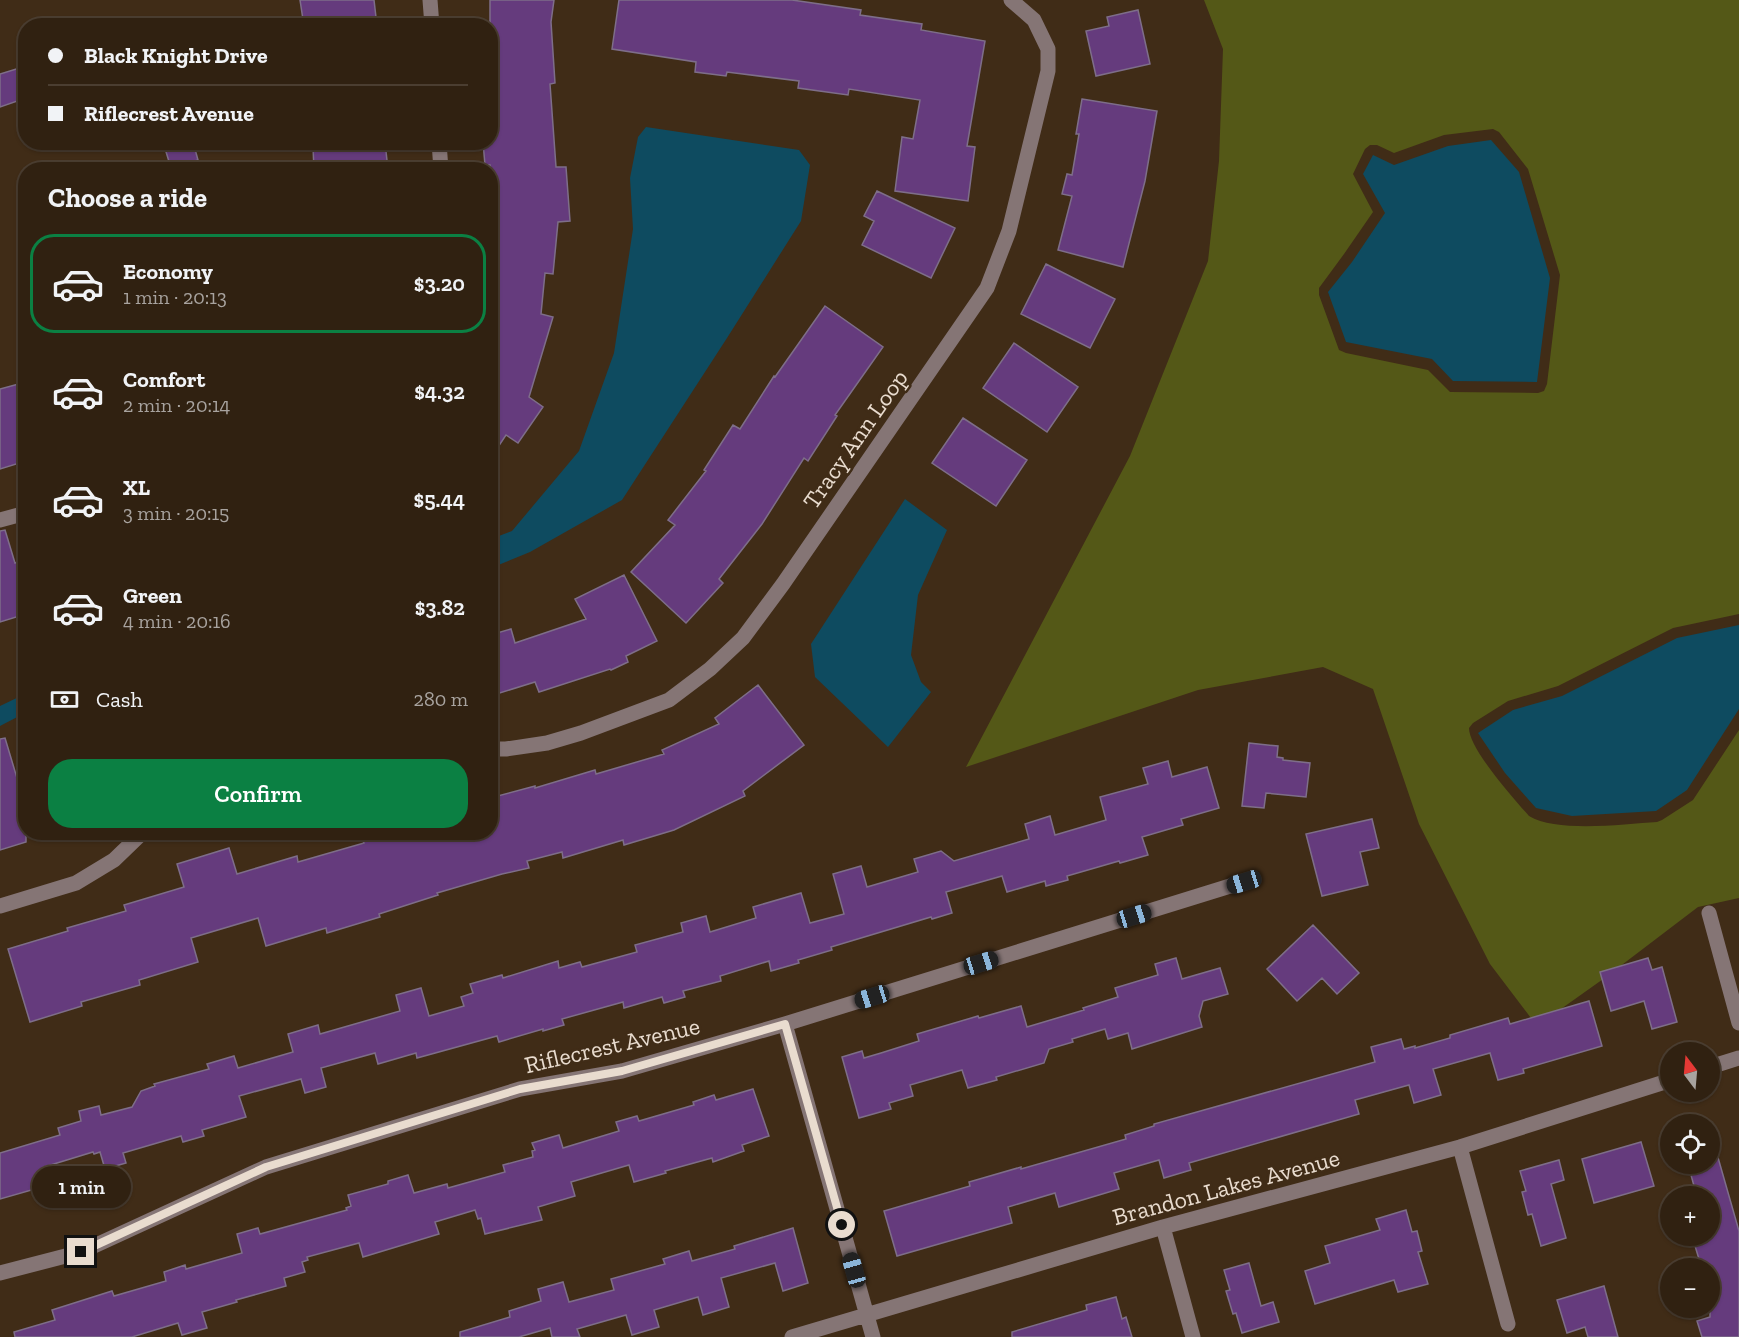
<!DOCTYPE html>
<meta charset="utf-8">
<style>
:root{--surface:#302111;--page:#3c2e1f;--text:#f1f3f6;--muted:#a8a39f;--line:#4b3e31;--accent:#0b8043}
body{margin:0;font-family:"Zilla Slab",serif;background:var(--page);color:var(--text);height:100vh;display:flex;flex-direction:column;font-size:22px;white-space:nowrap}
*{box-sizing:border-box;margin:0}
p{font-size:20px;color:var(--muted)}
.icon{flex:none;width:33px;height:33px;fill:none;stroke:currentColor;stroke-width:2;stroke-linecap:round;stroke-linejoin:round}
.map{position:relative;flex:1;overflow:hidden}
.drawer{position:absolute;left:18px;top:162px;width:480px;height:678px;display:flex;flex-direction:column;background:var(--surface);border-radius:24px;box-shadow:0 2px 4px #0004,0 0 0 2px var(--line)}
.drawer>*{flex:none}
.hud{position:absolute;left:18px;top:18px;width:480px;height:132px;border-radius:24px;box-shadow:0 2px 4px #0004,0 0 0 2px var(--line);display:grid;align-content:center;height:132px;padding:0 30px;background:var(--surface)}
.needle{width:39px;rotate:344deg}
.controls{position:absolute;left:1660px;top:1042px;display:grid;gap:12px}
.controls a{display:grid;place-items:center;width:60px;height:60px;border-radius:50%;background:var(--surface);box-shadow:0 2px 4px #0004,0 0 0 2px var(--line);font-size:30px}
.end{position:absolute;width:27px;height:27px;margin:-14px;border:8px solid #e9dccf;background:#111;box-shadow:0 0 0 3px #111}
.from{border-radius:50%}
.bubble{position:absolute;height:42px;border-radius:21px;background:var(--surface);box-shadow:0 2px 4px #0004,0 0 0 2px var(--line);font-size:20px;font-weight:600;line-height:42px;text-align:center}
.car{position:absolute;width:18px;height:36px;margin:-18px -9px;border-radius:8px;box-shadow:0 0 4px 2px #0007;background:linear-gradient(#222 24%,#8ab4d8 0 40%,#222 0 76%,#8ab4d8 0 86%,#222 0)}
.hud b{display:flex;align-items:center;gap:21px;height:57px;font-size:22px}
.hud b+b{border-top:2px solid var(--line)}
.hud i{width:15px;height:15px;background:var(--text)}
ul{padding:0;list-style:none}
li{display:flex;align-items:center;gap:18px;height:99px;margin:0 12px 9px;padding:0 18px;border:3px solid transparent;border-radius:24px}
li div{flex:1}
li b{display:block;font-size:22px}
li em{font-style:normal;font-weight:600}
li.on{border-color:var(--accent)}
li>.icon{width:54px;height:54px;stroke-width:1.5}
h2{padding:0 30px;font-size:27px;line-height:72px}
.pay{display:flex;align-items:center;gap:15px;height:66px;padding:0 30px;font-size:22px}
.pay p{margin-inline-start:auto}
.primary-button{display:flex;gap:12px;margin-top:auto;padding:12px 30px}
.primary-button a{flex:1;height:69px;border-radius:24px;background:var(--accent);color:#fff;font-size:24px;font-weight:600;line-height:69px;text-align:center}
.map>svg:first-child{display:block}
</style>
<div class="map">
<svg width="1739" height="1337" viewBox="0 0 1739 1337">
<rect width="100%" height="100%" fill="#402c17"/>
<!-- green -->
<path fill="#545817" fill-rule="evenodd" d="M1204 0H1739V614L1673 628 1558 686 1508 701 1473 723 1469 728C1469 749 1514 799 1529 816 1557 833 1624 824 1657 822L1662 820 1693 800 1739 730V898L1698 907 1606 977 1537 1026 1490 964 1419 824 1373 689 1323 667 1198 690 966 767 1130 456 1208 261 1219 161 1223 49ZM1493 129 1499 132 1528 169 1560 275 1547 384 1544 391 1538 393 1450 392 1428 370 1346 353 1339 350 1319 295V288L1344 254 1373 212 1353 174 1365 149 1370 145H1377L1394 153 1444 135Z"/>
<!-- water -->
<path fill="#0e4b60" d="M646 127 799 150 810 165 801 221 727 338 622 500 530 552 491 568V539L512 531 579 451 614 353 633 229 630 178 638 137Z
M1491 140 1519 172 1550 278 1537 382 1453 381 1432 359 1346 342 1328 292 1352 262 1385 213 1363 174 1373 155 1394 165 1448 146Z
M905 499 947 530 918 595 911 655 921 682 931 692 888 747 815 677 811 644Z
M1739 625V709L1687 790 1656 811 1572 816 1536 808 1505 773 1478 733 1513 710 1562 696 1677 638Z
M25 694V713L0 726V706Z"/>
<!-- building -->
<path fill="#653b7d" stroke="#7e6e89" stroke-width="1.5" d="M300 0H374L377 26H304Z
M490 0H554L551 22 555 83 550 84 556 167H566L570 221 558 222 553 274 545 273 541 314 553 317 529 397 543 407 518 443 506 435 490 459V286L496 226 490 227V165H485L483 142H490Z
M619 0H792L861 10 860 15 922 24 921 30 985 41 967 146 975 147 968 201 895 191 902 137 913 139 920 100 849 89 848 95 798 88 799 81 727 72 726 76 695 72 696 62 612 49Z
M1138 10 1150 64 1096 76 1086 31 1109 26 1107 17Z
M26 66V98L0 107V74Z
M1082 99 1157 111 1145 181 1123 267 1058 250 1072 196 1062 194 1067 174 1072 175 1079 134H1076Z
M163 142H193L198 160 171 168Z
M366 142H385L388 170H314L313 147Z
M877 191 955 228 931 278 862 245 874 221 864 216Z
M1046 264 1115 299 1090 348 1021 314Z
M825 306 883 347 835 415 837 416 808 461 804 458 762 524 719 579 723 583 686 623 631 572 675 525 668 520 706 471 704 470 733 425 740 429 774 376 775 377Z
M1014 343 1078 387 1047 432 983 388Z
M26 382V461L0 469V389Z
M963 418 1027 460 996 506 932 463Z
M5 530 15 563 26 560V614L0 622V531Z
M624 575 657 641 626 656 628 662 611 670 610 669 539 692 535 682 490 696V635L511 629 515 643 586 619 575 599Z
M758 685 804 745 743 791 745 796 674 830 624 845 623 840 563 858 562 852 527 861 529 868 502 874 437 893 438 895 379 914 380 917 327 933 326 928 266 946 258 918 191 938 198 962 139 980 140 985 81 1002 82 1006 30 1022 8 949 68 931 67 928 126 911 124 905 184 887 177 864 229 848 237 874 297 856 298 862 364 843 363 840 388 832H490V798L535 786V788L595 770 596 774 664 754 662 750 719 724 715 718Z
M5 738 26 808V842L0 850V739Z
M1249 743 1278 746 1277 757 1283 758V760L1310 763 1306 797 1266 793 1264 808 1242 806Z
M1168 761 1172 777 1207 767 1219 808 1181 819 1183 825 1142 837 1148 855 1120 863 1119 861 1067 876 1068 880 1046 886 1045 881 1007 892 1002 876 946 892 952 913 932 919 931 917 831 947 832 950 798 960 799 963 771 971 769 961 720 976 721 981 683 991 685 997 664 1003 662 997 624 1008 623 1002 562 1019 564 1025 543 1031V1029L499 1042 497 1036 417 1058 416 1053 378 1064 375 1053 321 1068 326 1087 305 1093 301 1079 239 1096 246 1117 202 1130 204 1136 183 1142 181 1136 123 1153 126 1163 105 1169 100 1152 94 1154 93 1152 44 1167 49 1185 0 1199V1153L60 1135 58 1128 81 1121 79 1111 99 1106 101 1115 132 1107 141 1091 155 1086 154 1084 209 1069 207 1064 234 1056 238 1068 293 1052 288 1034 318 1025 320 1034 400 1011 396 995 421 988 429 1016 464 1006 461 997 473 993 470 984 502 975 503 978 558 961 559 968 580 962 582 967 637 952 635 945 683 932 681 923 706 916 710 932 756 918 753 907 801 893 810 923 844 914 833 874 861 866 867 887 918 872 914 859 941 851 954 861 1029 839 1025 824 1050 816 1055 835 1106 820 1100 797 1148 784 1143 768Z
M1372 819 1379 848 1360 852 1368 885 1322 896 1306 834Z
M1313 925 1359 973 1337 994 1322 978 1297 1001 1267 969Z
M1176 958 1182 979 1220 968 1228 994 1203 1001 1199 1016 1202 1027 1132 1049 1128 1033 1108 1039 1105 1029 1072 1039 1073 1042 1049 1049 1044 1063 996 1077 997 1080 968 1088 962 1070 910 1085 913 1096 889 1103 891 1109 859 1118 842 1057 862 1051 864 1058 881 1053 919 1041 917 1034 978 1016 979 1018 1021 1006 1027 1027 1084 1010 1083 1008 1118 997 1115 988 1158 975 1155 964Z
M1648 958 1652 970 1662 967 1677 1022 1652 1029 1644 1001 1611 1011 1600 972Z
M1589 1001 1602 1046 1523 1069 1524 1073 1498 1080 1490 1053 1433 1069 1441 1095 1414 1103 1409 1085 1355 1100 1359 1114 1189 1163 1191 1170 1164 1178 1159 1160 1114 1173 1119 1189 1059 1207 1055 1193 1008 1207 1012 1223 897 1256 884 1211 970 1186 969 1182 1021 1167V1169L1126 1139 1125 1135 1154 1126V1124L1375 1062 1371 1047 1401 1039 1404 1049 1415 1046V1048L1450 1038V1035L1508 1018 1510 1024Z
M753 1089 769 1136 742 1145 744 1151 713 1162 712 1158 665 1171 666 1173 634 1182 629 1165 571 1182 575 1196 538 1207 542 1220 485 1234 481 1218 478 1219 475 1210 435 1222 439 1234 363 1257 359 1243 307 1257 308 1260 302 1262 305 1272 284 1278 286 1286 236 1300 237 1302 202 1312 207 1328 182 1335 178 1323 132 1337H15L14 1332 55 1320 52 1310 112 1291 114 1296 166 1281 164 1272 185 1265 186 1269 242 1253 237 1234 258 1228 260 1234 347 1210 346 1208 351 1206 348 1195 388 1184V1181L408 1175 414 1193 447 1184 448 1188 505 1172 503 1165 533 1157 532 1151 535 1150 532 1143 559 1135 563 1148 619 1131 616 1122 637 1116 639 1121 694 1105 693 1102 714 1095 716 1100Z
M1641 1142 1654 1186 1594 1203 1582 1159Z
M1710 1147H1715L1739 1231V1337H1702L1697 1321 1710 1317V1269H1702L1692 1236H1710V1197H1697L1688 1164H1710Z
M1559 1160 1564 1180 1551 1184 1566 1238 1541 1246 1532 1214 1528 1215 1522 1192 1526 1191 1520 1171Z
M1406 1210 1412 1232 1417 1231 1422 1251 1418 1252 1428 1284 1398 1292 1394 1280 1315 1304 1305 1271 1330 1263 1325 1246 1380 1230 1376 1219Z
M793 1228 808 1283 783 1291 775 1263 721 1278 729 1307 703 1315 698 1297 654 1310 659 1327 632 1335 626 1315 577 1329 580 1337H552L550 1328 519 1337H460V1332L510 1317 509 1311 541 1301 538 1289 563 1282 569 1302 614 1290 611 1279 665 1264 663 1259 689 1251 692 1261 735 1249 734 1246Z
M1249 1263 1261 1306 1273 1302 1279 1322 1242 1333 1236 1313 1233 1314 1226 1291 1230 1290 1224 1270Z
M1604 1286 1618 1337H1588L1585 1327 1567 1333 1557 1300Z
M1116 1297 1122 1319 1126 1317 1132 1337H1012V1332L1087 1310 1086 1305Z"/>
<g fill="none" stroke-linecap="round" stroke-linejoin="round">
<!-- minor -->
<path stroke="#857575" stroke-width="15" d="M430 0 432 26
M439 142 441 170
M0 520 26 513
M490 749H506L547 743 581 733 669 700 710 669 743 638 783 584 987 288 1009 231 1048 71V49L1034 20 1011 0
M0 906 76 883 114 860 143 832
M1709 913 1739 1023
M785 1024 873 1337
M1710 1067 1739 1058
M1460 1147 1508 1324
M1163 1227 1193 1337
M0 1273 81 1252 266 1167 520 1089 622 1071 785 1024 1243 882
M792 1337 1163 1227 1460 1147 1671 1080"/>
</g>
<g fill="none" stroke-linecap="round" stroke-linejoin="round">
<!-- route -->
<path stroke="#e9dccf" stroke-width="8" d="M81 1252 266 1167 520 1089 622 1071 785 1024 842 1225"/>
</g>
<g text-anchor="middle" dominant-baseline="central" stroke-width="5" stroke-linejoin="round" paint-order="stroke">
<!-- street labels -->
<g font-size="24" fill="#e9dccf" stroke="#402c17">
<text transform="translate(855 439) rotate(-55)">Tracy Ann Loop</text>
<text transform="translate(612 1045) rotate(-13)">Riflecrest Avenue</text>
<text transform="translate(1226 1187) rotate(-15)">Brandon Lakes Avenue</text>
</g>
</g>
</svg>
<div class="controls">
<a><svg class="needle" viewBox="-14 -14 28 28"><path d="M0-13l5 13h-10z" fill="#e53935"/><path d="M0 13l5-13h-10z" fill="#a8a39f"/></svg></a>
<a><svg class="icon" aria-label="locate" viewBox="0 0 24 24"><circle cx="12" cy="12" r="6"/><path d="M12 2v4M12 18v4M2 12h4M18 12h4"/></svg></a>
<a>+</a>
<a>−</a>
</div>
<i class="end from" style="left:842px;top:1225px"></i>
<i class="end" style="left:81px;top:1252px"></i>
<div class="bubble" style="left:32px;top:1166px;width:99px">1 min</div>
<i class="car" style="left:1244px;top:882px;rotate:253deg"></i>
<i class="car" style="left:1134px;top:916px;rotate:73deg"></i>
<i class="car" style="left:981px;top:963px;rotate:73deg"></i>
<i class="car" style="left:872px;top:997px;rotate:253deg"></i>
<i class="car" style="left:854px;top:1270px;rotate:344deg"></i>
<div class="hud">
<b><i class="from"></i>Black Knight Drive</b>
<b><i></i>Riflecrest Avenue</b>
</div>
<section class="drawer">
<h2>Choose a ride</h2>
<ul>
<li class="on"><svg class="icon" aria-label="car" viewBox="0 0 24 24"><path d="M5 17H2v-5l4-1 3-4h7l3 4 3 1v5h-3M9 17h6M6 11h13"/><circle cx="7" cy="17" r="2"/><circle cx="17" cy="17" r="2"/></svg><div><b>Economy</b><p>1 min · 20:13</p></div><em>$3.20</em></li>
<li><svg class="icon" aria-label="car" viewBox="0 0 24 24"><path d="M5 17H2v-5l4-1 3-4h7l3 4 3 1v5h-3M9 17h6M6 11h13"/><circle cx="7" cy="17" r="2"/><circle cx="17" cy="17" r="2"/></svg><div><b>Comfort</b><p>2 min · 20:14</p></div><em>$4.32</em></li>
<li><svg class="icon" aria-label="car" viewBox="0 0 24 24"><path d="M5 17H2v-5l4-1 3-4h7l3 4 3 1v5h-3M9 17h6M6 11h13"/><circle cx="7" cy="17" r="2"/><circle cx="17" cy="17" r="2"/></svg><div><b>XL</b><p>3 min · 20:15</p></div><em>$5.44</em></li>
<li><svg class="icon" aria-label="car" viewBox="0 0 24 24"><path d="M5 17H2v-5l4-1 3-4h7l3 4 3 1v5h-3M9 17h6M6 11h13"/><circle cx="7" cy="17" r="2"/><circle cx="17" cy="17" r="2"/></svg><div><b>Green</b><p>4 min · 20:16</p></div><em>$3.82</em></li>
</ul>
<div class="pay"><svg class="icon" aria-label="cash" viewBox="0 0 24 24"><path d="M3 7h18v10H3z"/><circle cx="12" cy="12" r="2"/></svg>Cash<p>280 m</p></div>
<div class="primary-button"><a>Confirm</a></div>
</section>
</div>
